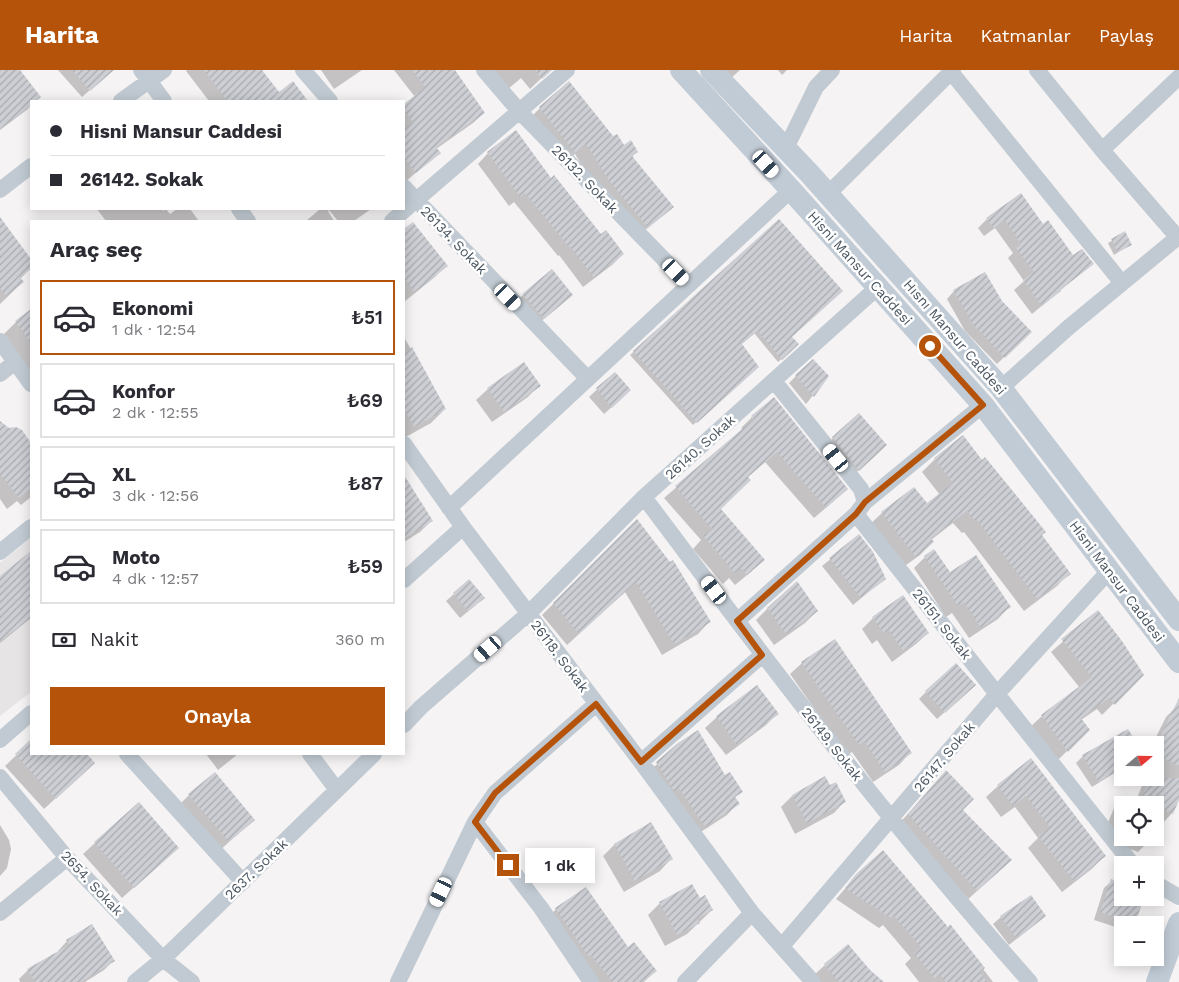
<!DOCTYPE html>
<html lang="tr">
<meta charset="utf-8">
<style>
:root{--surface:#fff;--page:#f2f2f3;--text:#2b2b33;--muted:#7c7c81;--line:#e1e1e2;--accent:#b45309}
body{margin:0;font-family:"Work Sans",sans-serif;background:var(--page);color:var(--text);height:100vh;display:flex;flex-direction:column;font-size:19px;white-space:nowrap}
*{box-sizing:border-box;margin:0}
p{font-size:16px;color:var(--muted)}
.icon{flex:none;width:28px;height:28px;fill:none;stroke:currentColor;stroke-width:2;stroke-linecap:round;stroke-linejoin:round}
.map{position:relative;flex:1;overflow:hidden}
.side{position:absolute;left:30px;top:150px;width:375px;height:535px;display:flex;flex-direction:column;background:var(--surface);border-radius:0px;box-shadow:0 2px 12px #0003}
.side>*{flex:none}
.top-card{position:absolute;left:30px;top:30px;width:375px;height:110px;border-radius:0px;box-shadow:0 2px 12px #0003;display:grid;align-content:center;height:110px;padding:0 20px;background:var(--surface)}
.needle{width:32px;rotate:70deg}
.buttons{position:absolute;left:1114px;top:666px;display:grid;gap:10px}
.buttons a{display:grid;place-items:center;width:50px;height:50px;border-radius:0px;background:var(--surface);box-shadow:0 2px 12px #0003;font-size:25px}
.end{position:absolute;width:22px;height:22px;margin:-11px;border:6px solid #b45309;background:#fff;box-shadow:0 0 0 2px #fff}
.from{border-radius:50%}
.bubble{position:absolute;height:35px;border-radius:0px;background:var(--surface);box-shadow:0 2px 12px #0003;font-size:16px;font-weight:600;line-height:35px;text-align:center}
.car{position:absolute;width:15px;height:30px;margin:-15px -8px;border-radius:6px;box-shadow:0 0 4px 1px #0007;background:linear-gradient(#fff 24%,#345 0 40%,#fff 0 76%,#345 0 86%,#fff 0)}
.top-card b{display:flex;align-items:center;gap:18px;height:48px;font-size:19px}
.top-card b+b{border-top:1px solid var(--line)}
.top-card i{width:12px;height:12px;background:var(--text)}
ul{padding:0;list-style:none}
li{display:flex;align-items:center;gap:15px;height:75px;margin:0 10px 8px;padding:0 10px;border:2px solid var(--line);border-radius:0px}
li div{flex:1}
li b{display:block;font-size:19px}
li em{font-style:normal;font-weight:600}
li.current{border-color:var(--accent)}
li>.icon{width:45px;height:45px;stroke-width:1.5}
h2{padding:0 20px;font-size:22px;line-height:60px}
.pay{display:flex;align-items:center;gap:12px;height:55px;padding:0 20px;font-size:19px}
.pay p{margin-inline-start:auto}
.cta{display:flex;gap:10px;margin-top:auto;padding:10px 20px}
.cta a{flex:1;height:58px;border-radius:0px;background:var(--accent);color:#fff;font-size:20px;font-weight:600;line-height:58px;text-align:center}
header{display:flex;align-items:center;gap:30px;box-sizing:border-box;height:70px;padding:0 25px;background:var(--accent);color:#fff}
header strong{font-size:24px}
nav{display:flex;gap:28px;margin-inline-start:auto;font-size:18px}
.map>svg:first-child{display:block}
</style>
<header>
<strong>Harita</strong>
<nav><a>Harita</a><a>Katmanlar</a><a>Paylaş</a></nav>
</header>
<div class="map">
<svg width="1179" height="912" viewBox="0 0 1179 912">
<defs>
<pattern id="building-hatch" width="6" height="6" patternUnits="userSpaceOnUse" patternTransform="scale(1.25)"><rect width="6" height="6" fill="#cdcfd5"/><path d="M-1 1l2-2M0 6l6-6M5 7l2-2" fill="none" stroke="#a8abb0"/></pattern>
</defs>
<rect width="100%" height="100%" fill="#f5f3f3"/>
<!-- education -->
<path fill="#e6e4e5" d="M31 468V622L0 646V493Z"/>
<!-- shadow -->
<path fill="#0003" d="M0 0H18L39 27 35 31H31V35L28 39 0 60Z
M58 0H100L98 13 82 27Z
M187 0H261L279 24 293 13 307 31H209L186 1Z
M321 0H362L334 19Z
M394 0H448L484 43 473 53 436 79 439 83 405 112 404 36 415 27Z
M482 0H550L530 19 521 8 502 24Z
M722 0H740L730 9Z
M778 0H787L782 5Z
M540 38 612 68 624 76 636 82 632 87 672 137 636 168 597 120 575 84 564 92 529 49Z
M488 83 551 109 601 165 623 184 612 195 583 217 559 185 558 186 514 132 509 136 478 94Z
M1021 125 1043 155 1073 186 1092 194 1032 244 1014 220 1024 211 1008 188 1013 183 995 158 984 166 978 158 987 149Z
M97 139H162L163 141 166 139 170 144 177 139H190L199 151H106Z
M320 139H371L354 151H338L329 140 328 141 334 151H306Z
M779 151 791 267 798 274 778 292 754 263 740 275 757 297 693 355 630 285Z
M413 153 446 195 435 207 404 232V160Z
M7 159 31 192V198L20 209 23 212 0 234V164Z
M1125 163 1131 174 1114 185 1108 173Z
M551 201 571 225 536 256 515 232Z
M954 221 1023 269 997 294 965 261 947 229Z
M31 241V319L0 268 16 252Z
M404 267 445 339 431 353 404 368Z
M524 293 539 315 528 327 492 352 476 330 488 319Z
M614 303 622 328 604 344 589 327Z
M796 306 828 307 806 334 789 313Z
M752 347 835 430 814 448 765 392 747 407 719 439 752 501 735 515 729 508 723 514 693 479 701 470 664 428 743 360 741 358Z
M21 361 31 375V427L21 435 17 431 7 439 0 429V362Z
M963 367 1069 503 1057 516 1024 541 964 462 962 463 953 453 931 470 933 472 920 485 902 498 869 455 882 443 926 435 940 425 922 402 935 389Z
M833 368 878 383 851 407 826 375Z
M404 407 431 451 420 462 404 472Z
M637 451 709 552 698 564 662 585 625 522 567 575 542 545Z
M859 466 884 509 853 535 822 496Z
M31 482V548L0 573V508Z
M925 487 950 504 1009 537 998 549 969 568 952 543 946 547 914 498Z
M454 524 476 535 460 548 446 531Z
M768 538 817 541 805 553 774 575 756 550Z
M1097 542 1143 604 1102 645 1097 639 1081 650 1088 660 1056 692 1030 657 1042 646 1080 618 1051 582Z
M873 548 928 563 916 574 892 592 877 570 872 574 862 559Z
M834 571 910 683 899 695 873 712 852 682 847 685 790 604 802 593Z
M757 617 777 644 766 655 726 685 705 658 717 647Z
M926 622H967L937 649 919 629Z
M1176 637 1179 639V727L1172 743 1163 753 1156 750 1155 752V735H1122V768H1150L1148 772 1138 782 1120 775 1122 769 1107 755 1114 738 1124 729 1135 733 1145 708H1155V675H1152L1166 647Z
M1128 660 1136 675H1122V687L1120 689 1122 697 1118 701 1092 717 1076 693 1083 686Z
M31 671V684H85L94 693 44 739 5 696Z
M679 674 725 707 741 722 734 728 738 733 727 745 693 767 645 705Z
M206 684H238L218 700Z
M1031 690 1104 786 1093 798 1062 822 1028 778 1038 768 1015 737 1001 747 986 727 998 716Z
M946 701 961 740 999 801 965 832 897 756Z
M824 708 829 717 845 731 834 743 795 764 781 737 792 726Z
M189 725 253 750 217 783 178 736Z
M651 754 671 789 660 801 624 822 603 786 614 775Z
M0 755 9 770 11 779 7 798 0 806Z
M95 773 178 778 122 828 83 784Z
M857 805 948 858 950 856 993 912H919L905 894 911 888 883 855 879 858 836 829Z
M1112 811 1122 815V828H1142L1134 853 1132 855H1122V859L1094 850 1104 818Z
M692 816 699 830 712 840 687 864 665 876 648 845 660 833Z
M1030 827 1045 846 1009 875 993 854 1001 847Z
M556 839 655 901 644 912H592L545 851Z
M67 871 113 891 104 900 85 912H20L19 909 28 900 59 882 58 881Z
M825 895 869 901 882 912H820L814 905Z"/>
<!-- building -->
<path fill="url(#building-hatch)" d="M0 0H20L41 27 36 31H31V35L0 59Z
M72 0H114L90 21Z
M204 0H262L279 22 293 11 308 31H227Z
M412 0H455L485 43 436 77 441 83 416 103 404 88V59L413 52 404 40V34L425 17Z
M535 0H552L542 9Z
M569 11 613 66 617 64 624 75 631 70 638 82 632 86 674 137 648 158 608 109 586 74 575 83 539 37Z
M516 60 551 108 554 105 601 164 606 160 624 184 594 208 570 176 569 177 525 123 520 127 487 82Z
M1021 123 1043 154 1048 150 1073 185 1082 179 1094 194 1060 220 1061 221 1042 236 1023 210 1034 202 1016 178 1021 174 1005 150 994 158 986 148Z
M0 147 31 189V199L20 207 24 212 6 226 0 218Z
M779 149 843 221 792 267 799 274 782 290 758 261 742 274 759 297 697 353 633 281Z
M413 152 448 196 415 222 404 208V159Z
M1125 161 1132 175 1118 182 1111 169Z
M552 199 573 225 544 249 522 224Z
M985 202 1002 231 1032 262 1005 288 973 254 953 220Z
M31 239V273L15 251Z
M412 277 446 339 414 357 404 339V284Z
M813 289 829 306 814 327 795 305Z
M524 292 541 316 504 342 487 318Z
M615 302 631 320 612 338 596 318Z
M774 327 848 419 826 438 777 382 748 407 751 410 721 439 765 490 747 505 741 498 735 503 703 466 712 459 675 416 754 349 751 346Z
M859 343 887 375 859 401 832 367Z
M0 351 9 358 16 357 22 360 31 373V419L19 428 0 404Z
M963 365 982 390 985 387 1046 462 1042 465 1071 504 1037 529 977 450 975 451 967 441 931 468 934 472 916 487 881 442 914 417 927 433 953 413 934 388Z
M404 405 433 451 404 469Z
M637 449 670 492 673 490 711 552 674 574 636 512 579 564 553 533Z
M859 464 873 482 886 509 861 528 829 488Z
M934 479 950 502 976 485 1011 537 981 558 964 532 958 536 924 486Z
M31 481V547L0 572V506Z
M469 509 485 528 468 541 453 523Z
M797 511 818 541 786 564 767 538Z
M903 525 929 563 903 581 889 560 884 563 872 547Z
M1098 540 1122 571 1144 605 1115 635 1109 628 1081 648 1090 660 1068 682 1041 645 1092 607 1061 569Z
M835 569 912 683 885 702 864 671 859 675 801 592Z
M956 593 976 615 945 643 925 621Z
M757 615 779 644 737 675 716 646Z
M1179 628V696L1155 684V677Z
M1128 659 1138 675H1122V697L1099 712 1082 685Z
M698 660 725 705 730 702 743 722 735 727 740 734 705 757 679 718 674 721 656 692 678 673Z
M31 669V684H87L95 693 56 729 15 684Z
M1031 688 1106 786 1074 811 1038 766 1050 757 1026 726 1013 736 997 715Z
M946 700 974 729 963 740 1012 790 977 821 908 744Z
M215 702 255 750 229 772 188 724Z
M825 706 830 715 836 712 846 732 807 753 792 725Z
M1150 708H1179V730L1173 744 1155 735H1138Z
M139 732 179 778 134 818 94 772Z
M651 752 673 789 635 811 614 774Z
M883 780 948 857 950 854 985 898 980 902 987 912H946L940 905 935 909 914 883 921 877 894 846 891 848 845 818 856 804Z
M1111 809 1122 813V828H1144L1135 854 1100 842Z
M692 814 700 828 705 825 713 840 697 849 700 853 677 865 659 832Z
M586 817 628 877 634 872 657 901 643 912H613L591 885 588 886 555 838Z
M1031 825 1046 846 1017 869 1000 846Z
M92 854 115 891 81 912H35L27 899 69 875 66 870Z
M848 874 870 900 884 912H839L824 894Z"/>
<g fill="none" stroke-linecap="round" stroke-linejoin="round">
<!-- street -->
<path stroke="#c1cad2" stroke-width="16" d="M141 0 164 31
M303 0 330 31
M484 0 519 41 689 215
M1037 0 1102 80 1179 169
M951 2 1122 213
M121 31 164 0
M785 77 791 68 816 17 832 0
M1102 80 1179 7
M404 117 588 309
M0 120 31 96
M828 124 953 0
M239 139 248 151
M392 151 567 0
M0 271 31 314
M0 304 15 292
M774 311 861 419 865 432 856 444 997 624 1133 795
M1001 318 1069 257 1178 167
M404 374 463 457 641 692 752 843 813 912
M644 427C768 593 893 758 1030 912
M865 432 983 335
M449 438 791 120
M0 482 31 457
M404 510 463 457
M737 551 856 444
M404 655 421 637 528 544 644 427 878 217
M0 670 31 643
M127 684 243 812
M310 684 337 720
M641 692 762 585
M0 707 67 788 163 889 192 912
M475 752 541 838 591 912
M1155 813 1179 827
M0 843 67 788
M782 876 997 624 1109 501
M135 912 163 889 374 684
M398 912 475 752 495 723 596 634
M685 912 752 843"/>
<!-- secondary -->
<path stroke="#c1cbd6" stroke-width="22" d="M681 0 791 120 983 335 1179 592
M711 0 809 103 1001 318 1179 550
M1157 912 1179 853"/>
</g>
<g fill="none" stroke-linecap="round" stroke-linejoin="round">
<!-- route -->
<path stroke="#b45309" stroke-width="6" d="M508 795 475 752 495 723 596 634 641 692 762 585 737 551 856 444 865 432 983 335 930 276"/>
</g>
<g text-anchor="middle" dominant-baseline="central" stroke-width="5" stroke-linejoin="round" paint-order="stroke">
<!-- street labels -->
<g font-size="14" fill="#4a5661" stroke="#fff">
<text transform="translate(585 109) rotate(46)">26132. Sokak</text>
<text transform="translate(454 170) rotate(46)">26134. Sokak</text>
<text transform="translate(860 198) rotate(48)">Hisni Mansur Caddesi</text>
<text transform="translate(955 267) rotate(49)">Hısnı Mansur Caddesi</text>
<text transform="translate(700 377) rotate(-42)">26140. Sokak</text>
<text transform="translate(1117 511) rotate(53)">Hisni Mansur Caddesi</text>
<text transform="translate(942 554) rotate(52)">26151. Sokak</text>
<text transform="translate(560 586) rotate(53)">26118. Sokak</text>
<text transform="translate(832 674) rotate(52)">26149. Sokak</text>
<text transform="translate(944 687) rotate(-50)">26147. Sokak</text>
<text transform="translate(256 799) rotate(-44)">2637. Sokak</text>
<text transform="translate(92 813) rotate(47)">2654. Sokak</text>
</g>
</g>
</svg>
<div class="buttons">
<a><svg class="needle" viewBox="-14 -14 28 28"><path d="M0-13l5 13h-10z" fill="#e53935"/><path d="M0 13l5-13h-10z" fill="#7c7c81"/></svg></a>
<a><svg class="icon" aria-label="locate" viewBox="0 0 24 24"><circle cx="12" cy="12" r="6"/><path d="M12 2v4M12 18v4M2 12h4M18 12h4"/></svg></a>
<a>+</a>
<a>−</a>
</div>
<i class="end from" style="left:930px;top:276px"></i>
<i class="end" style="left:508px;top:795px"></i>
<div class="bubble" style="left:525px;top:778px;width:70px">1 dk</div>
<i class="car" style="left:766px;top:94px;rotate:138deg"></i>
<i class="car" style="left:676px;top:202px;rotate:136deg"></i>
<i class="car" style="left:508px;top:227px;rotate:136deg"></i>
<i class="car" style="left:836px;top:388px;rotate:321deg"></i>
<i class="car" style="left:714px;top:520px;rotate:323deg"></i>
<i class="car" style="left:488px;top:579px;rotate:229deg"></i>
<i class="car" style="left:441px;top:822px;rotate:205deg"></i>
<div class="top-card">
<b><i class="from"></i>Hisni Mansur Caddesi</b>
<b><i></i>26142. Sokak</b>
</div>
<section class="side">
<h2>Araç seç</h2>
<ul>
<li class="current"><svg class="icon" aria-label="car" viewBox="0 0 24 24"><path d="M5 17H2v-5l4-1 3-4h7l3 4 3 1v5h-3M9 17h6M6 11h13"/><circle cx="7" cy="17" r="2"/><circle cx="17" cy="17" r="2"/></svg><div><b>Ekonomi</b><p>1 dk · 12:54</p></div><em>₺51</em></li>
<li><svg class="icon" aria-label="car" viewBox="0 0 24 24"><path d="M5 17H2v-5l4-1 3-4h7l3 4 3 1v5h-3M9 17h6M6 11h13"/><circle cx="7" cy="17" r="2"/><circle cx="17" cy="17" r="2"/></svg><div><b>Konfor</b><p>2 dk · 12:55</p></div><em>₺69</em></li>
<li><svg class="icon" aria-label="car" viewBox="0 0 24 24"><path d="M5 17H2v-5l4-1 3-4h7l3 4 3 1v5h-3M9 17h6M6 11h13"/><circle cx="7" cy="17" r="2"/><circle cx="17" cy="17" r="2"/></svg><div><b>XL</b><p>3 dk · 12:56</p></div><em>₺87</em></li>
<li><svg class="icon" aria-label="car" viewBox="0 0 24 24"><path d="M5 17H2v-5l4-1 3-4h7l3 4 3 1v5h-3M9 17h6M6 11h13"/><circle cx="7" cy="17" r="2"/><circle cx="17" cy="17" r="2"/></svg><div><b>Moto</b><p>4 dk · 12:57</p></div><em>₺59</em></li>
</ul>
<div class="pay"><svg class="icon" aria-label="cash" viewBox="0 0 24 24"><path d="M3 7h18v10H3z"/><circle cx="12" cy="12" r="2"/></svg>Nakit<p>360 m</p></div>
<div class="cta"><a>Onayla</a></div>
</section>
</div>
